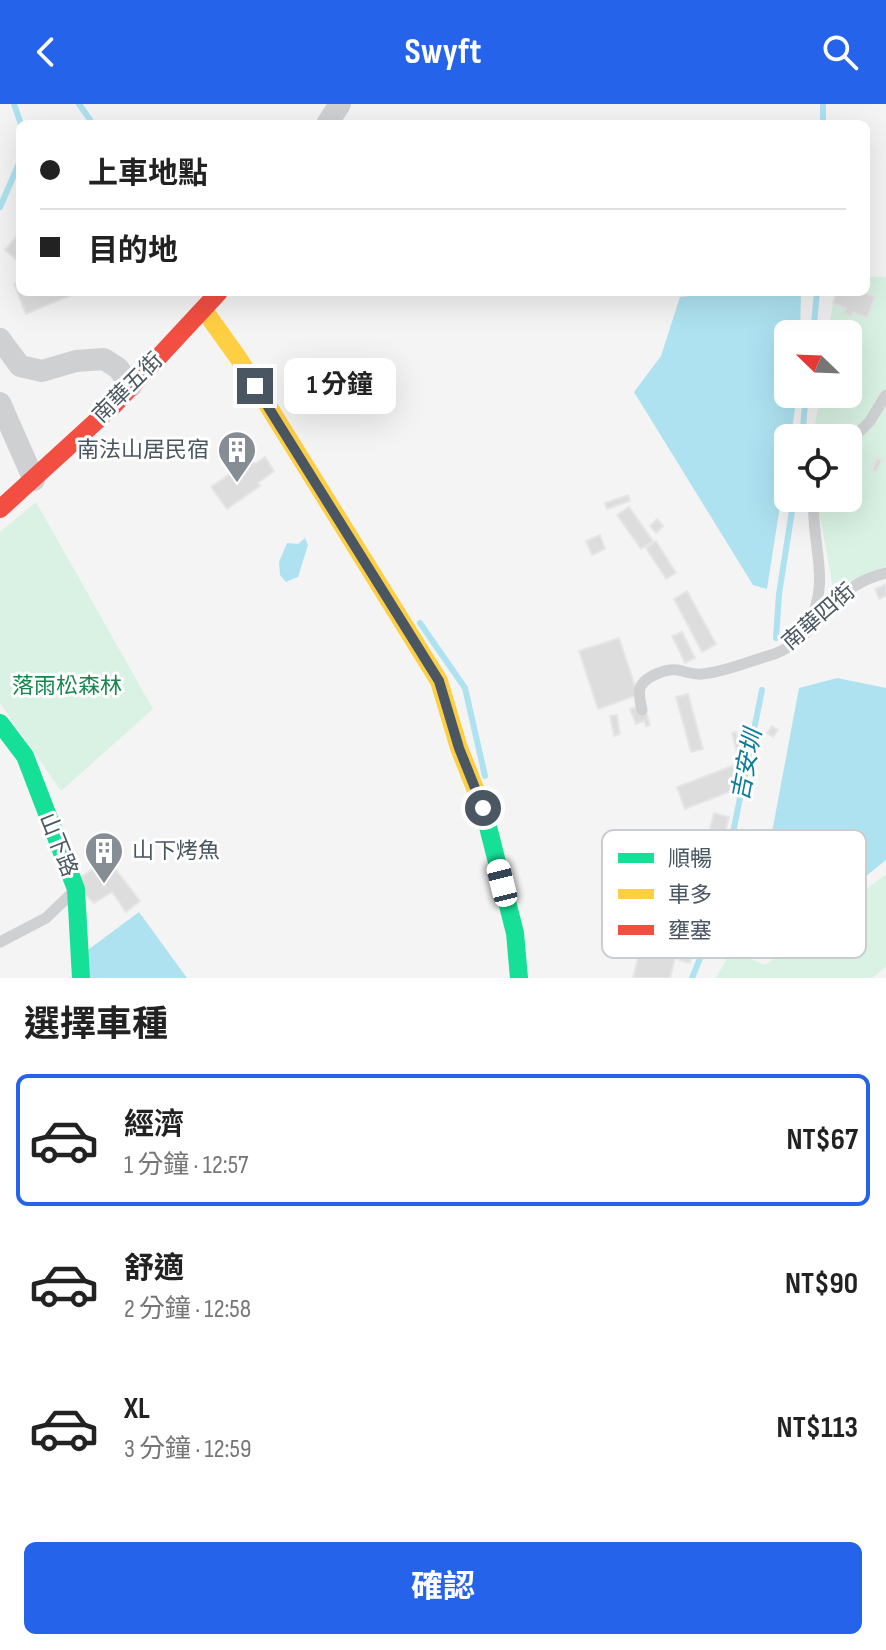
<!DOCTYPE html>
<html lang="zh-TW">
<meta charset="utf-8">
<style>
:root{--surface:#fff;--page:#f6f6f6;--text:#222;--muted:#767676;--line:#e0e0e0;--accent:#2563eb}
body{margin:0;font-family:"Sofia Sans Condensed","Noto Sans TC",sans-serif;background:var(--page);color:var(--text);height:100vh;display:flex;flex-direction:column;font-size:30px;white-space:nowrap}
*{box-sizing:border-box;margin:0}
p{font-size:26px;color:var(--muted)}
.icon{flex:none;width:44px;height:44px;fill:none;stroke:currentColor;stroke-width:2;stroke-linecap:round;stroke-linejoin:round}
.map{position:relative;height:874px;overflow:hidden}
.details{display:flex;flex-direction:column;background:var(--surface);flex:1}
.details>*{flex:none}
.guide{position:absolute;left:16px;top:16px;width:854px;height:176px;border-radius:12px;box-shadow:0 8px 32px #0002;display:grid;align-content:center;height:176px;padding:0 24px;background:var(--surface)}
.needle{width:52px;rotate:293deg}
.tools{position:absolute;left:774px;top:216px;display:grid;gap:16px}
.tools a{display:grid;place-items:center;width:88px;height:88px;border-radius:12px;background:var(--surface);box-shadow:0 8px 32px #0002;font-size:40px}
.end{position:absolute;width:36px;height:36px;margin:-18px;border:10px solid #4a5661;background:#fff;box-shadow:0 0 0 4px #fff}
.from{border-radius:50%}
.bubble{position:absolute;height:56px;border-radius:12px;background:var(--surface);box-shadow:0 8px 32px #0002;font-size:26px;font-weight:700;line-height:56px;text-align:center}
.car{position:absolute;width:24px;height:48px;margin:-24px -12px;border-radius:10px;box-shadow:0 0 6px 2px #0007;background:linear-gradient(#fff 24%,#345 0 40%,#fff 0 76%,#345 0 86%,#fff 0)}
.guide b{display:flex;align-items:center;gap:28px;height:76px;font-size:30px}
.guide b+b{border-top:2px solid var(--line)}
.guide i{width:20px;height:20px;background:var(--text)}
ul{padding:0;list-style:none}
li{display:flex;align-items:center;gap:24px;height:132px;margin:0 16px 12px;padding:0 8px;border:4px solid transparent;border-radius:12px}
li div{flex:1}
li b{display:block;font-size:30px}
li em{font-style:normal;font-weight:700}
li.current{border-color:var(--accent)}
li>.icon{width:72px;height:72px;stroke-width:1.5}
h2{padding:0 24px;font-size:36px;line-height:96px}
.primary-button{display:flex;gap:16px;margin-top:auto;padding:16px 24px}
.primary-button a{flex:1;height:92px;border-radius:12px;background:var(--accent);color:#fff;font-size:32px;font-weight:700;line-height:92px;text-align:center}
header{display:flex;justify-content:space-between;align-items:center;height:104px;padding:0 24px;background:var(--accent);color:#fff;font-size:36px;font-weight:700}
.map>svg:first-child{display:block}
</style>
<header><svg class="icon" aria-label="back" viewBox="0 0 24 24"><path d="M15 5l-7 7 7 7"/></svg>Swyft<svg class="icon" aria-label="search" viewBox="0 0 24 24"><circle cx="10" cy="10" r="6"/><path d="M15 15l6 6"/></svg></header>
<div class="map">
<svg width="886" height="874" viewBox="0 0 886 874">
<rect width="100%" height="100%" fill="#f4f4f4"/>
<!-- green -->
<path fill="#d9f2e3" d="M866 173H886V462L833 484 817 394H848V334H813L820 290H848V230H828L835 188H866Z
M36 398 153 605 61 687 0 599V428Z
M886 770V863L872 874H716L731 847 765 861Z"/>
<!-- water -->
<path fill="#aee2f0" d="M731 188H801L800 230H788V290H797L791 334H788V351L767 485 753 481 634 288 661 252 680 193Z
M305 434 308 441 298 473 286 478 280 471 279 458 287 439 298 440Z
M837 574 886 584V756L793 831 752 835 799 584Z
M139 808 187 874H87L85 848Z"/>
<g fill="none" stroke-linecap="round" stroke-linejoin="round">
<!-- stream -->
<path stroke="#aee2f0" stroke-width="6" d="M14 0 21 20
M79 0 93 20
M823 20V0
M0 103 20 57
M813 230 817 188
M802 334 806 290
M420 519 465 584 485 672
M776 534 779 490 794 394
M692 874 715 817 762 586"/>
</g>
<!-- building -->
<path fill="#ddddde" stroke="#e5e6e7" stroke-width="2" d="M20 128V159L5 146Z
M20 178V188H73L74 190 26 210 14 180Z
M837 188H862L875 193 867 214 853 208 851 212 844 209 846 204 833 199Z
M265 353 274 367 258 379 260 382 227 405 211 383 251 355 255 360Z
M877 354 882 356 877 368 872 366Z
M628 391 630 397 607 405 605 399Z
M629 403 653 437 641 445 617 411Z
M657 415 663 422 656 429 650 422Z
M600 431 605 445 592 451 586 437Z
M656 437 676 469 666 475 646 444Z
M886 480V492L879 495 875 485Z
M687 487 716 540 702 548 674 495Z
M682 528 695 554 685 559 672 532Z
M619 534 638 591 598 605 579 547Z
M688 590 703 645 691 648 676 593Z
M636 603 640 611 646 608 650 621 646 622 644 617 636 620 630 605Z
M617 611 620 630 614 632 610 612Z
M772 622 778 626 773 633 767 629Z
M736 628 740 645 736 646 732 629Z
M734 661 742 683 685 705 677 683Z
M714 709 729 713 714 772 699 769Z
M667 740 701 749 670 874H633Z
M99 760 113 762 140 797 126 808 112 788 94 799 82 788 79 775Z
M691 811 702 814 690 859 679 856Z"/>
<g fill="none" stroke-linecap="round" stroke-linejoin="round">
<!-- lane -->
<path stroke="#ced0d2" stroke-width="11" d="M848 340 870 317 886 291
M807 522C833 478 810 439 814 394
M642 606C638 588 636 580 654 571 663 567 669 565 678 566 686 568 694 571 702 570 724 568 747 558 768 552 819 538 826 482 886 469
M0 838 46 814 73 788"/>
<!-- street -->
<path stroke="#ced0d2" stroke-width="22" d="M327 20 340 0
M0 235 20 262 42 267 76 257 104 255 118 264 131 282
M0 299 34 376"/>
<!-- fast -->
<path stroke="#16e098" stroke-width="18" d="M0 619 25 652 76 785 81 874
M484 707 515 829 519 874"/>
<!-- slow -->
<path stroke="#ffcf43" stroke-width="18" d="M204 206 239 255 439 577 459 644 484 707"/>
<!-- jam -->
<path stroke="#f24e42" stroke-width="18" d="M0 405 114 301 219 188"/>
</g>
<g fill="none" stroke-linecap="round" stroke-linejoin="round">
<!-- route -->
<path stroke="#4a5661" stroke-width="10" d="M255 282 439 577 459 644 483 704"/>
</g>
<!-- icons -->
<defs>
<g id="building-pin" transform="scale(2)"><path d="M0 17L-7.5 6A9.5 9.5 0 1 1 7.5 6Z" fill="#868d94" stroke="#fff"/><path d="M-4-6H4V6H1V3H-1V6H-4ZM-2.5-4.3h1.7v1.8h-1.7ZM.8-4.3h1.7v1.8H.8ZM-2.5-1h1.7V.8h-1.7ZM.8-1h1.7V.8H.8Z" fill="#fff"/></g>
</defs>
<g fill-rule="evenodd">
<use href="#building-pin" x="237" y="346"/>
<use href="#building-pin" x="104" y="747"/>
</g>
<g text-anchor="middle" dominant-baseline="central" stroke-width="6" stroke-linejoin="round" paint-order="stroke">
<!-- street labels -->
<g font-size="22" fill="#4a5661" stroke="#fff">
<text transform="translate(128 284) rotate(-45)">南華五街</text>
<text transform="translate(819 513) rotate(-41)">南華四街</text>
<text transform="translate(58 741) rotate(68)">山下路</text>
</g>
<!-- poi labels -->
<g font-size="22" fill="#4a5661" stroke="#fff" text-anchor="end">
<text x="209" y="346">南法山居民宿</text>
<text x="132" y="747" text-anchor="start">山下烤魚</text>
</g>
<!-- park labels -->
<g font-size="22" fill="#17864f" stroke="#fff">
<text x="67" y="582">落雨松森林</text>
</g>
<!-- water labels -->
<g font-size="24" font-style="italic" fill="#0c7c9b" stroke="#fff">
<text transform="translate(747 661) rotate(-79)">吉安圳</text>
</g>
</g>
<!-- legend -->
<rect x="602" y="726" width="264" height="128" rx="12" fill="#fff" stroke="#c9ccd0" stroke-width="2"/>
<rect x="618" y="749" width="36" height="10" fill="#16e098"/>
<rect x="618" y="785" width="36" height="10" fill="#ffcf43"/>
<rect x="618" y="821" width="36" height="10" fill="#f24e42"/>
<g font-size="22" fill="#4a5661">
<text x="668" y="762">順暢</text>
<text x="668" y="798">車多</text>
<text x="668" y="834">壅塞</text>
</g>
</svg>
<div class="tools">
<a><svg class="needle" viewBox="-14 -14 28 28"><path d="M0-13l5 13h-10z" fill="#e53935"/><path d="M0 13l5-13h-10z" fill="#767676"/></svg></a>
<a><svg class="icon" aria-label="locate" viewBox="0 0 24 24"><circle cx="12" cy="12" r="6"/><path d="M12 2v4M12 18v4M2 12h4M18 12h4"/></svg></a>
</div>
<i class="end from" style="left:483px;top:704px"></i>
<i class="end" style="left:255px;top:282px"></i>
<div class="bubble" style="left:284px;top:254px;width:112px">1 分鐘</div>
<i class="car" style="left:502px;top:779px;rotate:346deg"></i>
<div class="guide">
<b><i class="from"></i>上車地點</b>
<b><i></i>目的地</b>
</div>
</div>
<section class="details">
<h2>選擇車種</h2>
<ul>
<li class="current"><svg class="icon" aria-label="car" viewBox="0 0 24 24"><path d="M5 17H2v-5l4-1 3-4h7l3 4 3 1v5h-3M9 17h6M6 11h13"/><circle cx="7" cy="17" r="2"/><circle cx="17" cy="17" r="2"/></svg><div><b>經濟</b><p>1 分鐘 · 12:57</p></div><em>NT$67</em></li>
<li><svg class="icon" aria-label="car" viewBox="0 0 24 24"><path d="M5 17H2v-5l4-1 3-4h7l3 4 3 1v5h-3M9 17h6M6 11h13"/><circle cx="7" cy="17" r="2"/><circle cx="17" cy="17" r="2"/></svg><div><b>舒適</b><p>2 分鐘 · 12:58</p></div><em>NT$90</em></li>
<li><svg class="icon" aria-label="car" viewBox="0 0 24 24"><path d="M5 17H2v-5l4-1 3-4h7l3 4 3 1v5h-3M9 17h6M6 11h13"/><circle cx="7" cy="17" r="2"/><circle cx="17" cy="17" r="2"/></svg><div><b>XL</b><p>3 分鐘 · 12:59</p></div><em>NT$113</em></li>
</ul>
<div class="primary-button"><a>確認</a></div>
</section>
